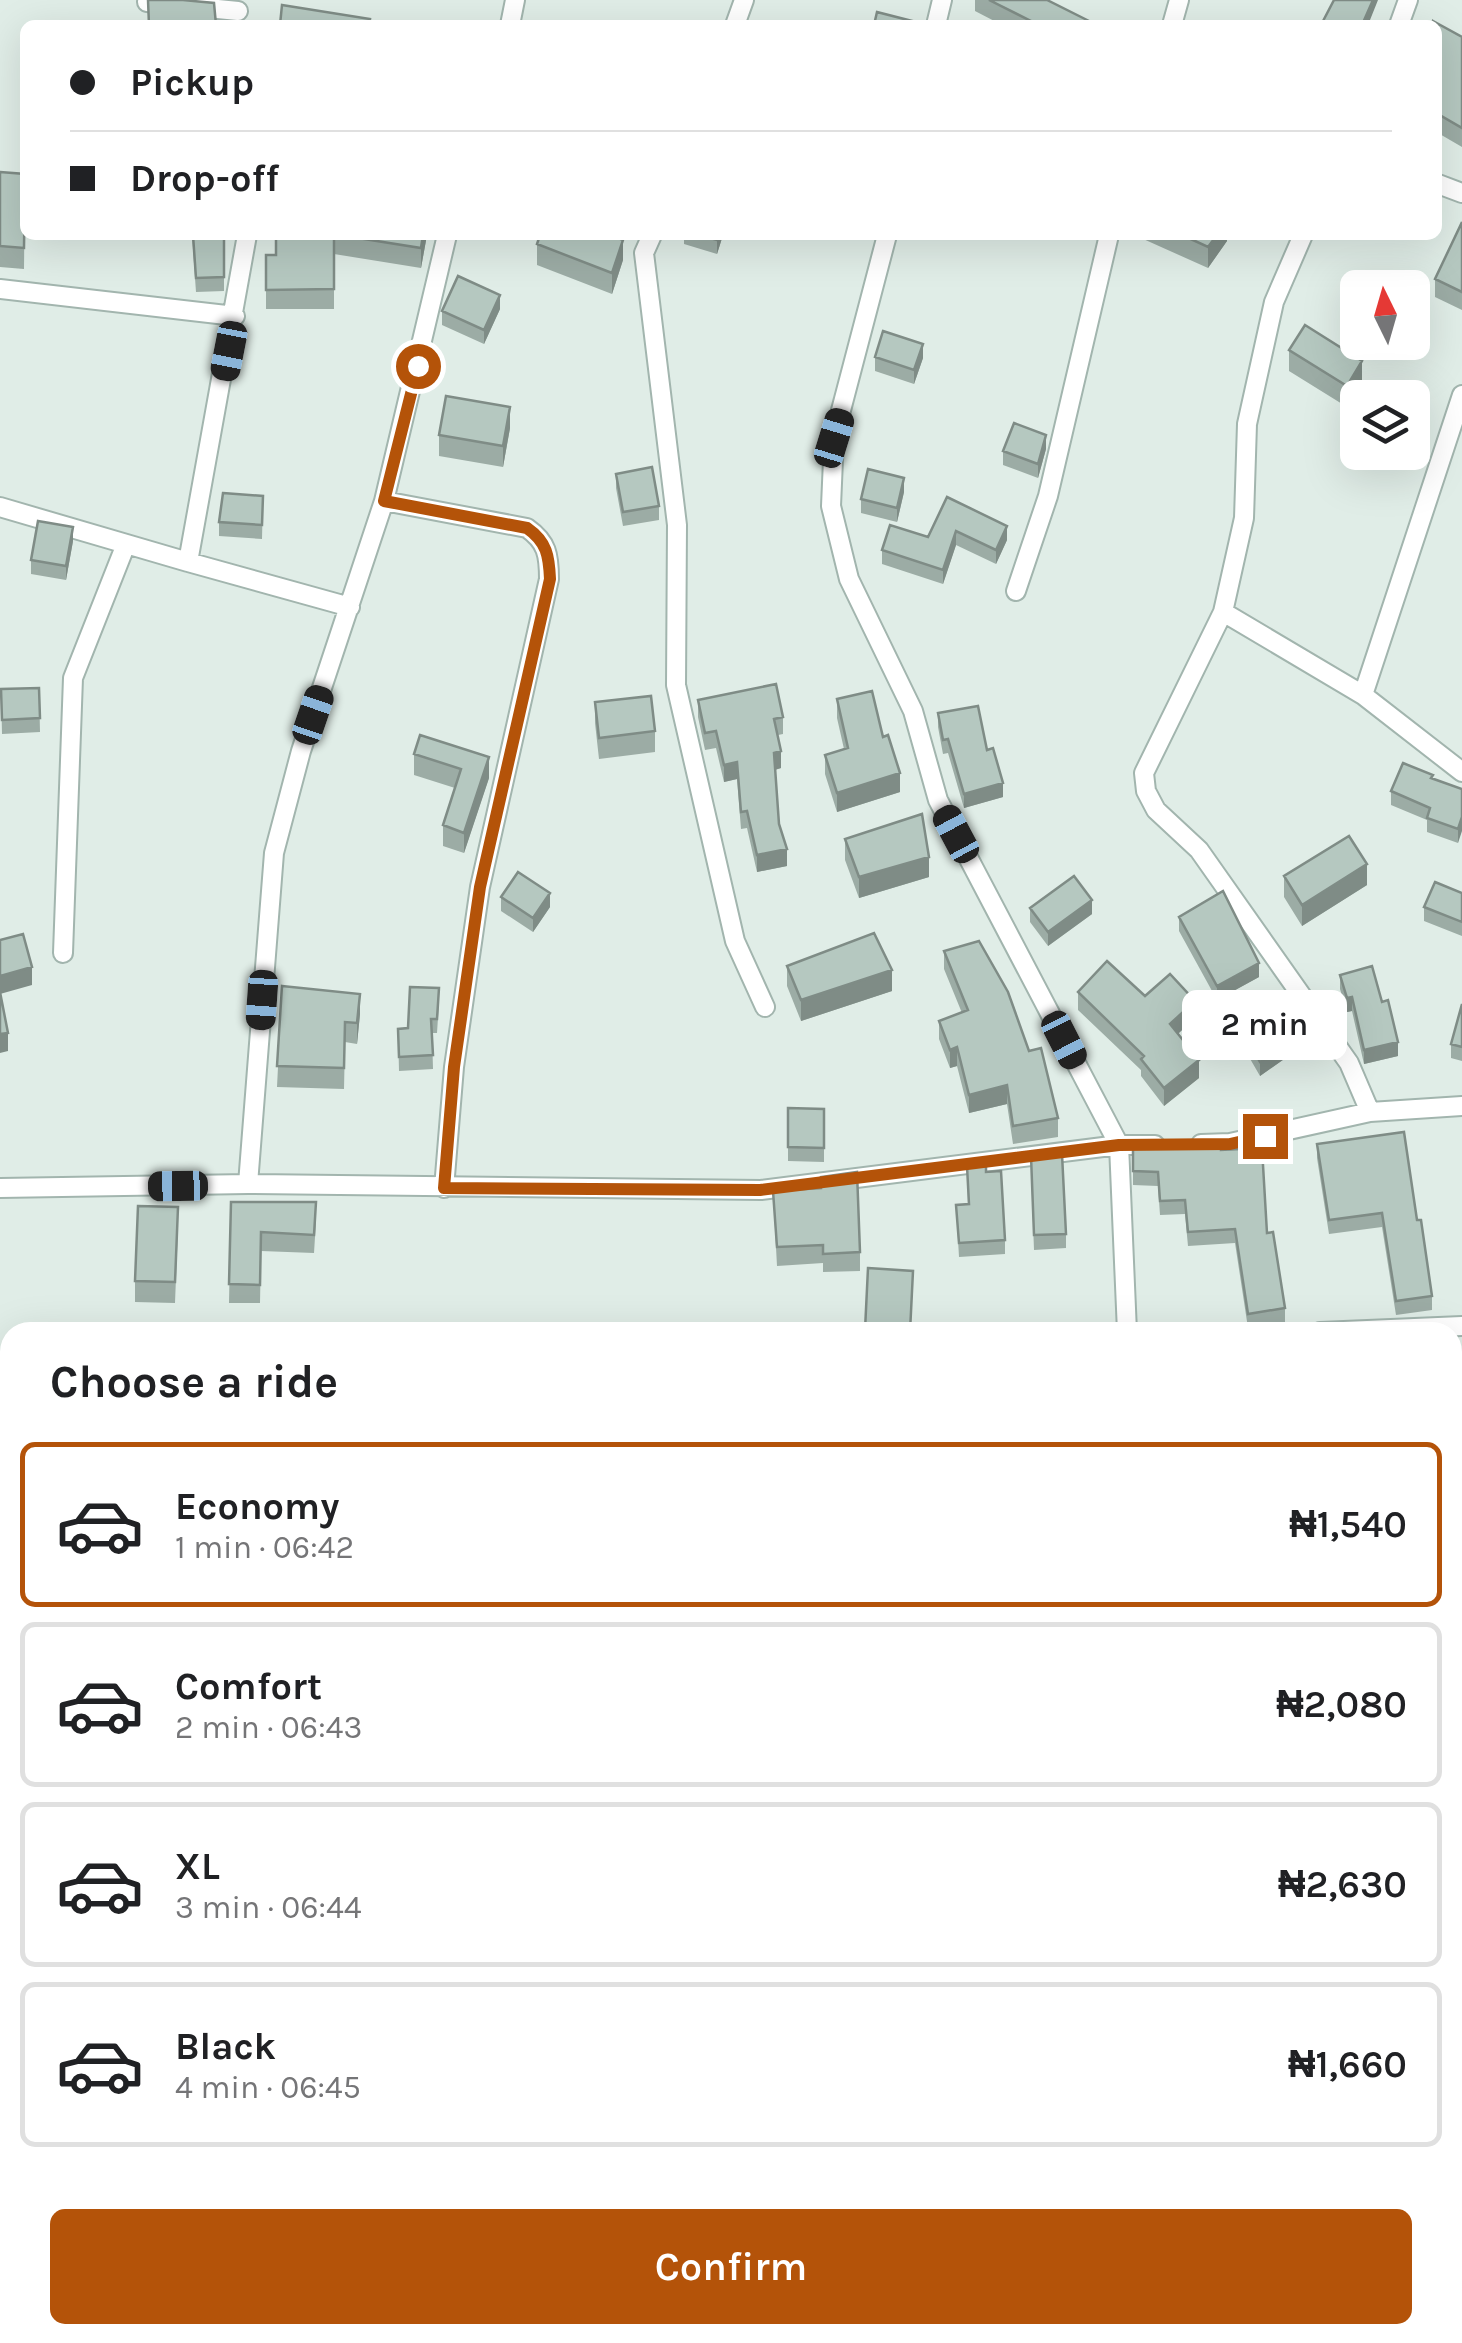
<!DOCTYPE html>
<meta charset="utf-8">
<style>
:root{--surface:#fff;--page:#f2f2f2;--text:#202124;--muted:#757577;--line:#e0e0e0;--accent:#b45309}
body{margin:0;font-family:Karla,sans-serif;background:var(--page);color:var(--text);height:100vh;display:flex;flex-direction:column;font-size:38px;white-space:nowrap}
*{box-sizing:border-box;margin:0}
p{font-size:32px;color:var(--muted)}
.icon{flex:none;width:55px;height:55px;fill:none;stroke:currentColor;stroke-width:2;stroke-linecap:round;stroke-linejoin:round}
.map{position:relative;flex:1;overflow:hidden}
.panel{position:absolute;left:0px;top:1322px;width:1462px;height:1022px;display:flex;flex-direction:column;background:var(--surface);border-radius:30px 30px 0 0;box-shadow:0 10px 40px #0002}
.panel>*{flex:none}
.hud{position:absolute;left:20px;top:20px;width:1422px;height:220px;border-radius:15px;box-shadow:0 10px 40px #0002;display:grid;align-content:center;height:220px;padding:0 50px;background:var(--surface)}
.needle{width:65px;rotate:355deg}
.tools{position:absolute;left:1340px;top:270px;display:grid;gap:20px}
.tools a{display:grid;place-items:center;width:90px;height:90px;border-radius:15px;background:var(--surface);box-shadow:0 10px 40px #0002;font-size:50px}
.end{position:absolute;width:45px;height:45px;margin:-22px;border:12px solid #b45309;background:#fff;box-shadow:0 0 0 5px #fff}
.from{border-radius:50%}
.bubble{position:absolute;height:70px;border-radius:15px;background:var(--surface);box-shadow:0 10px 40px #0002;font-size:32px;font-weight:600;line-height:70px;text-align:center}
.car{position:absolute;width:30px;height:60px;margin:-30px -15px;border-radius:12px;box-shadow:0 0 8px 2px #0007;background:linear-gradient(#222 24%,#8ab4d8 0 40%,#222 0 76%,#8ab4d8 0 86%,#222 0)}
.hud b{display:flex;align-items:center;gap:35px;height:95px;font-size:38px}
.hud b+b{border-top:2px solid var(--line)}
.hud i{width:25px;height:25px;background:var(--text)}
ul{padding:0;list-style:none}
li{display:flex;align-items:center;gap:30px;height:165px;margin:0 20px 15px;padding:0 30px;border:5px solid var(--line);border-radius:15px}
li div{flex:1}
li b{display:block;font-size:38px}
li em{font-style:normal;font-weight:600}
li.current{border-color:var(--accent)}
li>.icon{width:90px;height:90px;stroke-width:1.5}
h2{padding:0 50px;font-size:45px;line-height:120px}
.button{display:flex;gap:20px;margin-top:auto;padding:20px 50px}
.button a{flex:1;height:115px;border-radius:15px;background:var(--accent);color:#fff;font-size:40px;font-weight:600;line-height:115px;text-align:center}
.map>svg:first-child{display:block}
</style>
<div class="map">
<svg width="1462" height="2343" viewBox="0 0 1462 2343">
<rect width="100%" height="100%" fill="#e0ede7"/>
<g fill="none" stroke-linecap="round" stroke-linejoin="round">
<!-- street casing -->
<g stroke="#a2b5ae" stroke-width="22">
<path id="street" d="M147 2 238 11
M510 25 515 0
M735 25 744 0
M936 25 942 0
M1172 25 1179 0
M1399 25 1408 0
M1438 184 1462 193
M652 235 644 253 677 525 676 685 735 941 765 1007
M887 235 834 437 831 506 849 579 913 711 938 800 1119 1145 1127 1332
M0 289 235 316
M384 501 527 528C547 542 549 555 549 579L480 887 454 1067 444 1188
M0 507 188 562 247 235
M188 562 350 607
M1016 591 1048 496 1109 235
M1223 612 1244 518 1247 424 1274 302 1303 235
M1363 695 1462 395
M63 953 73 678 126 544
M1370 1112 1349 1063 1199 850 1156 810 1146 791 1144 773 1223 612 1363 695 1462 772
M1201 1144 1230 1143 1370 1112 1462 1106
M248 1184 274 853 301 751 384 501 447 235
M0 1188 248 1184 761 1190 1119 1145H1155
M1320 1332 1462 1326
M0 1409 10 1408
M1452 1547 1462 1546
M0 1619H10
M0 1743 10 1745
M1452 1747 1462 1745
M1452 1951 1462 1949
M0 2113 10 2153
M1452 2153 1462 2151
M51 2335 53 2343
M248 2335 250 2343
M741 2335 743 2343
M1004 2335 1006 2343
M1224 2335 1226 2343
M321 2343 363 2335"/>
</g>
<!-- street -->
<use href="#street" stroke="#fff" stroke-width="18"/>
</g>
<!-- wall -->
<path fill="#9caca5" d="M975 0H1047L1097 25H1002L975 11Z
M1438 25 1462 37V147L1438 133Z
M0 172 25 174 24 269 0 267Z
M1462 222V310L1435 297V279Z
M192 235H224V291L196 292Z
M276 235H427L421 268 334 254V309H266V255H276Z
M684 235H723L717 254 684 244Z
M1141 235H1227V241L1208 268 1141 238Z
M537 244 623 260 612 294 537 265Z
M500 309 484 344 442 325V311Z
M1289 350 1362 382 1347 407 1289 371Z
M875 357 923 358 914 384 875 371Z
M510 428 503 467 439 456V435Z
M1046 449 1038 478 1003 465V451Z
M616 474 659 506V520L623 526 616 488Z
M904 492 897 522 861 513V499Z
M263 496 262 539 219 536V522Z
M947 497 1007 540 996 564 956 545 943 584 882 564V550L928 537Z
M73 541 66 580 31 574V560Z
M39 688 40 732 2 734 1 689Z
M837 699 883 737 900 792 837 812 825 774V755L844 749 837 718Z
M698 700 783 717V734L778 735 781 768 775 770 779 824 787 866 757 872 747 828 741 829 737 779 724 782 716 748 705 750 698 717Z
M595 702 655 731V752L599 759 595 723Z
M938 713 1003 797 964 808 948 753 943 754 938 727Z
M414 754 489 778 464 853 443 846V825L455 788 414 775Z
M1433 779 1462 789 1458 843 1427 832V820L1391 805V791Z
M845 839 929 877 859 898 845 860Z
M1284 876 1367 885 1302 926 1284 897Z
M1462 893V936L1424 921V907Z
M501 897 550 907 533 932 501 911Z
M1030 908 1092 914 1048 946 1030 922Z
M1179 917 1259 977 1217 1000 1179 931Z
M944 951 1029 1051 1058 1118V1137L1013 1144 1007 1104 969 1113 957 1066 950 1068 939 1039V1021L962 1013 944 969Z
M787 966 892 991 801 1021 787 986Z
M1340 975 1382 1002 1398 1056 1364 1064 1352 1011 1347 1012 1340 989Z
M282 986 360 1014 357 1044 345 1042 344 1089 277 1087Z
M1078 992 1145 996 1195 1018 1178 1034 1199 1078 1164 1106 1141 1076V1070L1078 1010Z
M439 1002 437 1033H432L433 1069 399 1071 398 1029 408 1028Z
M1462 1004V1061L1451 1058V1044Z
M1303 1033 1322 1046 1311 1053 1303 1040Z
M1245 1036 1297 1050 1260 1076 1245 1050Z
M788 1108 824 1109V1162L788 1161Z
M1133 1143 1221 1150 1267 1233 1285 1308V1322L1248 1328 1235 1243 1188 1246 1185 1214 1160 1215 1158 1186 1133 1185Z
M1317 1144 1417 1220 1432 1296V1310L1396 1315 1382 1227 1329 1234 1317 1158Z
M967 1166 986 1172 1005 1240V1254L959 1257 956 1205 968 1204Z
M1031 1170 1066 1234V1248L1034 1250Z
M821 1188 860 1252V1271L823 1272V1263L777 1266 773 1191Z
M231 1202 316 1221 314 1253 261 1251 260 1303H229Z
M178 1228 175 1303 135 1302V1281Z
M868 1268 913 1285 910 1332H865Z
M1452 1451 1462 1452V1504H1460V1511L1452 1510Z
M1462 1652V1697H1452V1653Z
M1452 1756 1462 1758V1816L1452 1814Z
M0 1758H10V1823L0 1821Z
M0 1855 10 1856V1977H0Z
M1456 2053H1462V2116H1459Z
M0 2175 8 2222 10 2221V2263L0 2264Z
M1339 2335H1397V2343H1341Z"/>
<!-- shaded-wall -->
<path fill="#7f8c86" d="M1373 0H1378L1368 25H1362Z
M423 235H427L421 268V248Z
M719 235H723L717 254V240Z
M1217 235H1227V241L1208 268V247Z
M623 240V260L612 294V273Z
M500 295V309L484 344V330Z
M923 344V358L914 384V370Z
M1362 361V382L1347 407V386Z
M510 407V428L503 467V446Z
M1046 435V449L1038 478V464Z
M904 478V492L897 522V508Z
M1007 526V540L996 564V550Z
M73 527V541L66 580V566Z
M956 531V545L943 584V570Z
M781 751V768L774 770V753Z
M489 757V778L464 853V833Z
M737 762V779L724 782V765Z
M900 773V792L837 812V793Z
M1003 783V797L964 808V794Z
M1462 817V831L1458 843V829Z
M787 849V866L757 872V855Z
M929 857V877L859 898V877Z
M1367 864V885L1302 926V905Z
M550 893V907L533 932V918Z
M1092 900V914L1048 946V932Z
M1259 963V977L1217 1000V986Z
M32 967V985L0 994V976Z
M892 970V991L801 1021V1000Z
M360 994V1014L357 1044V1023Z
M1352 997V1011L1347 1012V998Z
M1195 1001V1018L1170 1041V1024Z
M8 1033V1051L0 1053V1034Z
M1297 1036V1050L1260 1076V1062Z
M1322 1039V1046L1311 1053V1046Z
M1398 1042V1056L1364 1064V1050Z
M957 1047V1066L950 1068V1050Z
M1199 1060V1078L1164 1106V1088Z
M1007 1085V1104L969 1113V1095Z
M1462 2199V2215L1452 2217V2201Z
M1173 2335H1195L1173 2340Z"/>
<!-- building -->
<path fill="#b5c8c0" stroke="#7f8c86" stroke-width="2.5" d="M148 0H183L214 3 216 25H149Z
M989 0H1047L1097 25H1039Z
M1334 0H1373L1362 25H1325L1322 23Z
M282 5 370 19 369 25H280Z
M877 12 912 21 911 25H874Z
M1433 21 1462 37V128L1438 114V25H1432Z
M0 172 25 174 24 248 0 246Z
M1462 222V292L1435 279Z
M193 235H224V277L196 278Z
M276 235H334V289L266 290V255H276Z
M339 235H423L421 248Z
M540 235H611L623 240 612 273 537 244Z
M700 235H719L717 240Z
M1182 235H1217L1208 247Z
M458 276 500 295 484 330 442 311Z
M1305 325 1362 361 1347 386 1289 350Z
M883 331 923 344 914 370 875 357Z
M446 396 510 407 503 446 439 435Z
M1014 423 1046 435 1038 464 1003 451Z
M652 467 659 506 623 512 616 474Z
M868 469 904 478 897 508 861 499Z
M223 493 263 496 262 525 219 522Z
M947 497 1007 526 996 550 956 531 943 570 882 550 890 525 928 537Z
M38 521 73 527 66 566 31 560Z
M776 684 783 717 774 719 781 751 774 753 779 824 787 849 757 855 747 811 741 812 737 762 724 765 716 731 705 733 698 700Z
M39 688 40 718 2 720 1 689Z
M872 691 883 737 888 735 900 773 837 793 825 755 848 748 837 699Z
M651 696 655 731 599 738 595 702Z
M978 706 987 750 993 748 1003 783 964 794 948 739 943 740 938 713Z
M420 735 489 757 464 833 443 825 461 769 414 754Z
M1403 763 1433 775 1431 778 1462 789V817L1458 829 1427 818 1430 808 1391 791Z
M922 814 929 857 859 877 845 839Z
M1349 836 1367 864 1302 905 1284 876Z
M518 872 550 893 533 918 501 897Z
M1074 876 1092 900 1048 932 1030 908Z
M1435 882 1462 893V922L1424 907Z
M1223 891 1259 963 1217 986 1179 917Z
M874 933 892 970 801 1000 787 966Z
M23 934 32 967 0 976V940Z
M979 941 1008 992 1029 1051 1041 1048 1058 1118 1013 1126 1007 1085 969 1095 957 1047 950 1050 939 1021 968 1010 944 951Z
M1107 961 1145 996 1170 974 1195 1001 1170 1024 1199 1060 1164 1088 1141 1059 1144 1056 1078 992Z
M1372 966 1382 1002 1388 1000 1398 1042 1364 1050 1352 997 1347 998 1340 975Z
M282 986 360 994 357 1023 345 1022 344 1068 277 1066Z
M410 987 439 988 437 1019H431L433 1055 399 1057 398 1029 408 1028Z
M0 992 8 1033 0 1034Z
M1462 1004V1047L1451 1044Z
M1281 1012 1297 1036 1260 1062 1245 1036Z
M1313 1026 1322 1039 1311 1046 1303 1033Z
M788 1108 824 1109V1148L788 1147Z
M1404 1132 1417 1220H1421L1432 1296 1396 1301 1382 1213 1329 1220 1317 1144Z
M1221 1142V1150L1262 1148 1267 1233 1273 1232 1285 1308 1248 1314 1235 1229 1188 1232 1185 1200 1160 1201 1158 1172 1133 1171V1143Z
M1062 1154 1066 1234 1034 1235 1031 1156Z
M986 1165V1172L1001 1171 1005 1240 959 1243 956 1205 969 1204 967 1166Z
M857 1172 860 1252 823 1254V1245L777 1247 773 1191 821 1188V1177Z
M231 1202H316L314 1235 261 1232 260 1285 229 1284Z
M138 1206 178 1207 175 1282 135 1281Z
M868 1268 913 1271 910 1332 865 1330Z
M230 1327H264V1332H230Z
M1452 1451 1462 1452V1490H1460V1497L1452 1496Z
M1462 1652V1683H1452V1653Z
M1452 1756 1462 1758V1802L1452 1800Z
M0 1758H10V1809L0 1807Z
M0 1855 10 1856V1961L0 1960Z
M1456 2053H1462V2102H1459Z
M1458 2166 1460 2178H1462V2199L1452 2201V2167Z
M3 2174 8 2222 10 2221V2249L0 2250V2175Z
M401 2335H527L528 2343H357L402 2338Z
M570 2335H739L741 2343H571Z
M791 2335H851V2343H793Z
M979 2335H990L991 2343H931Z
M1341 2335H1393L1395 2343H1362L1360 2338 1342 2341Z
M1322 2336 1324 2343H1296Z"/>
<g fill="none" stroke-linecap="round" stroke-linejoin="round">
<!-- route -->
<path stroke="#b45309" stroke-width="12" d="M418 366 384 501 527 528C547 542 549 556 550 579L480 887 454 1067 444 1188 760 1190 1119 1145 1230 1144 1265 1136"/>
</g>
</svg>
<div class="tools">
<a><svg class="needle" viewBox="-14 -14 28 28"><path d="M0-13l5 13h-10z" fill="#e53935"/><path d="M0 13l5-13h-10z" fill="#757577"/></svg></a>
<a><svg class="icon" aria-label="layers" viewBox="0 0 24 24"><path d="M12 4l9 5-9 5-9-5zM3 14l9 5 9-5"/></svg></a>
</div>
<i class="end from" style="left:418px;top:366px"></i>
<i class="end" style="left:1265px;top:1136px"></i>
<div class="bubble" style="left:1182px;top:990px;width:165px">2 min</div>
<i class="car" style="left:229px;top:351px;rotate:191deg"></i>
<i class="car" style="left:834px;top:438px;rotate:17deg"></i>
<i class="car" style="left:313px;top:715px;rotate:19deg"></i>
<i class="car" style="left:956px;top:834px;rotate:332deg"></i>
<i class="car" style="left:262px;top:1000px;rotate:184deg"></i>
<i class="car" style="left:1064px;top:1040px;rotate:153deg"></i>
<i class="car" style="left:178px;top:1186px;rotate:269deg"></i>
<div class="hud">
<b><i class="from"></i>Pickup</b>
<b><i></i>Drop-off</b>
</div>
<section class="panel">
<h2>Choose a ride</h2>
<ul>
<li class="current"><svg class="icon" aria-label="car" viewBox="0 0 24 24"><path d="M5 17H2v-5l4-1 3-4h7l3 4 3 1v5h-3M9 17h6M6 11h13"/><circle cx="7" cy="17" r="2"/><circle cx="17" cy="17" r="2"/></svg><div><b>Economy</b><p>1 min · 06:42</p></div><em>₦1,540</em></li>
<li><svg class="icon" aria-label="car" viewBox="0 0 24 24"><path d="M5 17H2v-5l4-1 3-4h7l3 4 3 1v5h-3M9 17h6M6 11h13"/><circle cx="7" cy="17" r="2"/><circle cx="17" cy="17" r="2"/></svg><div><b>Comfort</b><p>2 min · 06:43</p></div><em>₦2,080</em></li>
<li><svg class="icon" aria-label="car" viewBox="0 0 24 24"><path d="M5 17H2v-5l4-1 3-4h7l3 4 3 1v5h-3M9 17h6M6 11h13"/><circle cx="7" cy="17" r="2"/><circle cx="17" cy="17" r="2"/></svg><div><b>XL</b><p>3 min · 06:44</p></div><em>₦2,630</em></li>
<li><svg class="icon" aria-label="car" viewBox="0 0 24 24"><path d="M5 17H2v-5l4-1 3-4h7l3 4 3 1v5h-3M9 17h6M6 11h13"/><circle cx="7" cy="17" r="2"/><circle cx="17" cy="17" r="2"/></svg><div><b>Black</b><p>4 min · 06:45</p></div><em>₦1,660</em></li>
</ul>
<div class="button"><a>Confirm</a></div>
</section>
</div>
